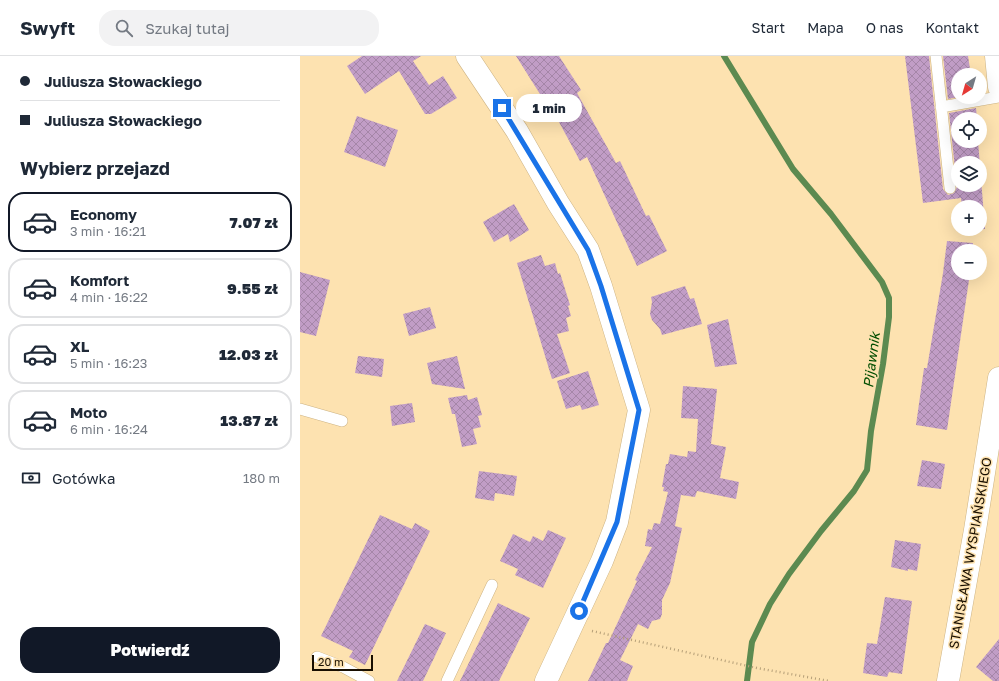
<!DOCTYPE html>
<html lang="pl">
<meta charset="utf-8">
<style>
:root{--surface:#fff;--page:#f2f2f3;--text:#1f2937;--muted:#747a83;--line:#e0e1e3;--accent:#111827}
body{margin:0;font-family:"Golos Text",sans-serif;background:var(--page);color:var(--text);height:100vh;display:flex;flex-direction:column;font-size:15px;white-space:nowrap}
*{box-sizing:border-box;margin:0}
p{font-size:13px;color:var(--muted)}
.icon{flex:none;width:22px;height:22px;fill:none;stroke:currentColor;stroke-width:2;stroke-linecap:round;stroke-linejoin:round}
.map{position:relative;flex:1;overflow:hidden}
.side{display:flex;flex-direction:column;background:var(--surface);width:300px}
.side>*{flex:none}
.top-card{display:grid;align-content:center;height:88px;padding:0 20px;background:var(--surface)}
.needle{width:26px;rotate:217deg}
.buttons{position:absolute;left:651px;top:12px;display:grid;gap:8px}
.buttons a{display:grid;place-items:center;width:36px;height:36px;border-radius:50%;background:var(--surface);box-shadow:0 4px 16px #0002;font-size:20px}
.scale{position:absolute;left:12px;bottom:10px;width:61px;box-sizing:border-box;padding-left:4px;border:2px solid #190f01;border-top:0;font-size:11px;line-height:14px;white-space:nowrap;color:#190f01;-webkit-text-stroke:3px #fde2b0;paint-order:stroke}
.end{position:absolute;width:18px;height:18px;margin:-9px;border:5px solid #1a73e8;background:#fff;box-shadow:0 0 0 2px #fff}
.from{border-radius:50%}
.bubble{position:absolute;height:28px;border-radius:14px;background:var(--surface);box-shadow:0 4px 16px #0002;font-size:13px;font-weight:800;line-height:28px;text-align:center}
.top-card b{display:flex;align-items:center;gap:14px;height:38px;font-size:15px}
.top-card b+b{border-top:1px solid var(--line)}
.top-card i{width:10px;height:10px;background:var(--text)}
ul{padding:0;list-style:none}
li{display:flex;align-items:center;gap:12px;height:60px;margin:0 8px 6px;padding:0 12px;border:2px solid var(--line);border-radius:16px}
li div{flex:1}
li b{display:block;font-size:15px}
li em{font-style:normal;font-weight:800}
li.on{border-color:var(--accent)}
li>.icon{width:36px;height:36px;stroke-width:1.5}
h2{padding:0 20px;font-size:18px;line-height:48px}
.pay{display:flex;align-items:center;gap:10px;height:44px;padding:0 20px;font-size:15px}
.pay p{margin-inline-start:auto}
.action{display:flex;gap:8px;margin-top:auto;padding:8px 20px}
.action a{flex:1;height:46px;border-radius:16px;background:var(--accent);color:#fff;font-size:16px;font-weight:800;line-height:46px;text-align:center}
header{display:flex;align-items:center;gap:24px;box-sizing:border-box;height:56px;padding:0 20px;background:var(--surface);border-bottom:1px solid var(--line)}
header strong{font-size:19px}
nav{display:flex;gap:22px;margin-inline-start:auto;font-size:14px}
.search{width:280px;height:36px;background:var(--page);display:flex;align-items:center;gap:10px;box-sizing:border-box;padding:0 14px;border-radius:16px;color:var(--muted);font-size:15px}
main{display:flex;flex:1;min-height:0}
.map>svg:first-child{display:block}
</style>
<header>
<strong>Swyft</strong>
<div class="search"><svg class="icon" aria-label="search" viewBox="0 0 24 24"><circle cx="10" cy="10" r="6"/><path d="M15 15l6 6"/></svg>Szukaj tutaj</div>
<nav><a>Start</a><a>Mapa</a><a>O nas</a><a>Kontakt</a></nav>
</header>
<main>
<section class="side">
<div class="top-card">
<b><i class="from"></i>Juliusza Słowackiego</b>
<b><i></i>Juliusza Słowackiego</b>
</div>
<h2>Wybierz przejazd</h2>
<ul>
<li class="on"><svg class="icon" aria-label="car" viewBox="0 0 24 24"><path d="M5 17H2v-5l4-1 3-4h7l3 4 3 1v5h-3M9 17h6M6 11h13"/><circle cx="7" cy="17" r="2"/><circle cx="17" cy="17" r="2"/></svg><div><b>Economy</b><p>3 min · 16:21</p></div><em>7.07 zł</em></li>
<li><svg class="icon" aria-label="car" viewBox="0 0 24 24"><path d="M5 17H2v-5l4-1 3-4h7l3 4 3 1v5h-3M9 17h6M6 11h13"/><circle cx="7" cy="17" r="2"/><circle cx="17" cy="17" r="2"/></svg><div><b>Komfort</b><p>4 min · 16:22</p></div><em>9.55 zł</em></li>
<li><svg class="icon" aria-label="car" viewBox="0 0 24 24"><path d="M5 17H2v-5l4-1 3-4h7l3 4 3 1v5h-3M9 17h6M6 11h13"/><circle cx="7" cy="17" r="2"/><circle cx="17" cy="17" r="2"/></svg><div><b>XL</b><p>5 min · 16:23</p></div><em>12.03 zł</em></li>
<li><svg class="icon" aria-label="car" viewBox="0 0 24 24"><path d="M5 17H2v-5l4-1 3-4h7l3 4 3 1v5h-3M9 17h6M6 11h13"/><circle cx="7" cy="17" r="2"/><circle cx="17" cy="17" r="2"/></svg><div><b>Moto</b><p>6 min · 16:24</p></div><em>13.87 zł</em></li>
</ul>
<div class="pay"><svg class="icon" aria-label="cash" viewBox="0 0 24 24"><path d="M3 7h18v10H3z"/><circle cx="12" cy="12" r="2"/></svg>Gotówka<p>180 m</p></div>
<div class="action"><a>Potwierdź</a></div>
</section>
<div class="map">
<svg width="699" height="625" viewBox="0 0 699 625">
<defs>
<pattern id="building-cross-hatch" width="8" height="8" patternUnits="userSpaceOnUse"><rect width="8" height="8" fill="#c19dc6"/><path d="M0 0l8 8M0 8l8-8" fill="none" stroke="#a586a8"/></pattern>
</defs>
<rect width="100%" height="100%" fill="#fde2b0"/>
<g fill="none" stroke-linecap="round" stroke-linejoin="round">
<!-- stream -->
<path stroke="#5c8a50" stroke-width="6" d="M424 0 493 113 531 158 582 226 589 242V261L583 308 571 375 567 414 554 435 521 475 489 518 470 548 452 586 447 625"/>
</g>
<!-- building -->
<path fill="url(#building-cross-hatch)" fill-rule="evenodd" d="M62 0H121L113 5 129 29 143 20 157 42 131 58H125L99 15 65 38 47 10Z
M216 0H259L281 34 277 37 316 107 320 105 346 160 349 159 367 195 337 210 287 101 280 105 252 53 250 54Z
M605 0H629L643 133 648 139 654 137 657 131 649 57 676 52 677 63H658V85H678L685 173 664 175V173H680V151H662L661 142 623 147ZM658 107H680V129H658Z
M643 0H668L671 19H658V41L648 43Z
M57 60 98 74 85 111 44 96Z
M214 148 229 174 210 186 208 178 194 186 183 166Z
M647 185 673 187V195H658V217H670L647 374 616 369 624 312H627L643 217Z
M241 199 245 210 255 207 258 218 260 217 270 249 268 250 271 260 266 262 269 275 257 278 270 317 252 323 217 207Z
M0 216 30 224 16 280 0 276Z
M385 230 390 243 394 242 402 268 362 279 360 273 352 264 350 258 352 246 351 241Z
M130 251 136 272 109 280 103 258Z
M428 263 437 308 415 311 407 269Z
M58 300 84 303 82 321 55 317Z
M157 300 165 333 132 328 127 307Z
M288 315 299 349 282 354 280 349 266 353 257 325Z
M383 330 417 333 411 388 426 391 420 422 439 426 436 443 397 435 395 441 381 439 375 470 382 472 370 527 362 544V558L360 563 352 565 348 573 338 568 320 604 333 610 327 625H288L306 587H308L337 525 335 524 352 491 345 490 348 473 352 474 354 467 360 468 368 436 363 435 364 431H362L366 408H368L370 398 387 401 388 395 396 396 398 363 381 362Z
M167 339 168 344 177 341 182 359 178 360 181 371 173 373 177 388 162 391 155 358H152L148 342Z
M112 347 115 366 92 370 90 350Z
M622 404 645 408 641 433 617 430Z
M179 415 217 420 214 440 195 437 194 445 175 442Z
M80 459 112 473 115 467 130 475 65 609 49 601 53 595 21 580Z
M248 474 266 482 243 532 215 519 218 513 200 505 213 478 230 486 233 480 243 485Z
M595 484 621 488 617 515 608 513V515L591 511Z
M585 541 612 545 602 618 589 616 587 621 563 617 567 587 577 588Z
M198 547 230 562 199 625H160Z
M125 568 146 577 123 625H97Z
M699 583V625H693L676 611Z"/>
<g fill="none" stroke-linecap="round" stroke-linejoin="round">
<!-- lane casing -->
<g stroke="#cdb383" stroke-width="12">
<path id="lane" d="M636 0 650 132
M641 51 699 41
M0 353 42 365
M17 601 43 611 69 625
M147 625 192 529"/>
</g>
<!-- street casing -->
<g stroke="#cdb383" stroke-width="23">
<path id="street" d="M696 0 699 31
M648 625 675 474 699 322"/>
</g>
<!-- secondary casing -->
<g stroke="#cdb383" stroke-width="23">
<path id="secondary" d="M167 0 217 75 258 147 288 194 301 230 339 354 317 466 302 505 246 625"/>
</g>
<!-- path -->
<path stroke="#b59f78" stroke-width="2.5" stroke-dasharray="1 3" stroke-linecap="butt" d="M292 575 457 612 529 625"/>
<!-- lane -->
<use href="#lane" stroke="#fff" stroke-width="11"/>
<!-- street -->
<use href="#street" stroke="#fff" stroke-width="22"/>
<!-- secondary -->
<use href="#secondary" stroke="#fff" stroke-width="22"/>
</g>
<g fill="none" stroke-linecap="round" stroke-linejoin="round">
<!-- route -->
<path stroke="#1a73e8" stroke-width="5" d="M202 52 288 194 301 230 339 354 317 466 279 555"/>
</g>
<g text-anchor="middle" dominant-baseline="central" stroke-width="3" stroke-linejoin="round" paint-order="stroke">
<!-- street labels -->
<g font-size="13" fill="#190f01" stroke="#fde2b0">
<text transform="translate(670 497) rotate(-80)">STANISŁAWA WYSPIAŃSKIEGO</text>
</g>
<!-- water labels -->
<g font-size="14" font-style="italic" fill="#004d00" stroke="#fde2b0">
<text transform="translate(571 304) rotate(-83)">Pijawnik</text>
</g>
</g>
</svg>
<div class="buttons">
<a><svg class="needle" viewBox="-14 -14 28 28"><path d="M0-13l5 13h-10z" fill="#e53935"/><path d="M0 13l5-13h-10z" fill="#747a83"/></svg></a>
<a><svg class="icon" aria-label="locate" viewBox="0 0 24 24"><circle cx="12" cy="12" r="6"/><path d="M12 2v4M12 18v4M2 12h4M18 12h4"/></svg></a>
<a><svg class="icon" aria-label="layers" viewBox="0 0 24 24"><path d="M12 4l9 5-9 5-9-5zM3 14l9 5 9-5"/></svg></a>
<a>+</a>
<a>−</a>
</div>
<div class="scale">20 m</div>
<i class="end from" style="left:279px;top:555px"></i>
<i class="end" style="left:202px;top:52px"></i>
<div class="bubble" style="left:216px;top:38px;width:66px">1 min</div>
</div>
</main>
